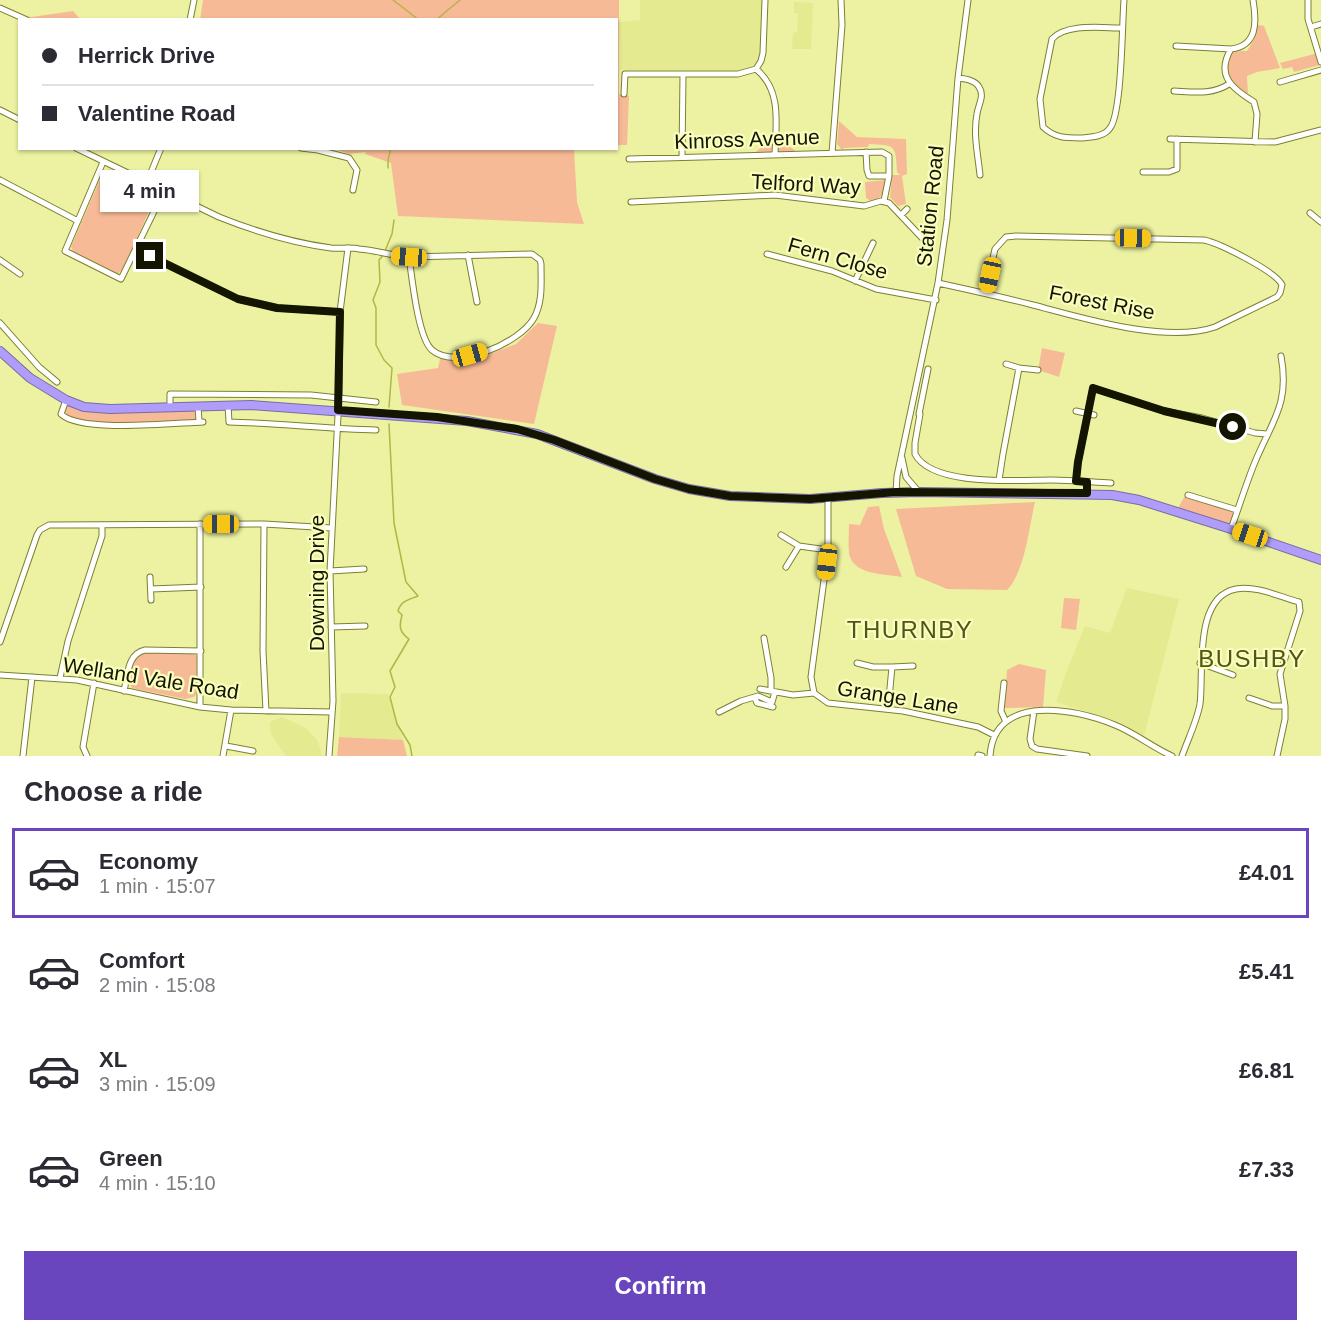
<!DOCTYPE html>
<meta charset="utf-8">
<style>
:root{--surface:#fff;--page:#f2f2f3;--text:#2b2b33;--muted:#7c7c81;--line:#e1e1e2;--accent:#6945be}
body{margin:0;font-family:Helvetica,sans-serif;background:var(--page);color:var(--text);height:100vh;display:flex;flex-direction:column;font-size:22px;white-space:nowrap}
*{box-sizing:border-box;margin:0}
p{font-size:20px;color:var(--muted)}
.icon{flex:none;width:33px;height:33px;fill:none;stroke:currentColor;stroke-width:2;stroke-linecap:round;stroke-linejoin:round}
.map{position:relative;height:756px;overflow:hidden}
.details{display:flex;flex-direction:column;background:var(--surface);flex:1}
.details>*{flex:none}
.top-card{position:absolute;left:18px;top:18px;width:600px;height:132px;border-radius:0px;box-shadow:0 2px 4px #0004;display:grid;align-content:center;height:132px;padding:0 24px;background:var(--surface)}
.end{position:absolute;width:27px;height:27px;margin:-14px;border:8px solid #141500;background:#fff;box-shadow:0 0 0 3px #fff}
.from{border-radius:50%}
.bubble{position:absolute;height:42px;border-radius:0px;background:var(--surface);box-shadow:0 2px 4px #0004;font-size:20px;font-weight:800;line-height:42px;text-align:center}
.car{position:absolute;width:18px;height:36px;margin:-18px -9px;border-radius:8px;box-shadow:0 0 4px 2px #0007;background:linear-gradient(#f5c518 24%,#345 0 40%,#f5c518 0 76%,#345 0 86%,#f5c518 0)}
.top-card b{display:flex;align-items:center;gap:21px;height:57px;font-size:22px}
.top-card b+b{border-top:2px solid var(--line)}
.top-card i{width:15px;height:15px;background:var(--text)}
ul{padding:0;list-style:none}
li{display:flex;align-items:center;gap:18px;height:90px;margin:0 12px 9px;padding:0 12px;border:3px solid transparent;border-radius:0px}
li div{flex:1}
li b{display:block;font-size:22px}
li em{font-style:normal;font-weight:800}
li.active{border-color:var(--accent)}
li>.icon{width:54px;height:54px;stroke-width:1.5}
h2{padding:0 24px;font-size:27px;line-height:72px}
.action{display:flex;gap:12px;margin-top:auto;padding:12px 24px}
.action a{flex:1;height:69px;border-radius:0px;background:var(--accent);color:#fff;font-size:24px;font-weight:800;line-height:69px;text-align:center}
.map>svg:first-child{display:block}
</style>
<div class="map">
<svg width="1321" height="756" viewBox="0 0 1321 756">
<rect width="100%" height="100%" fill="#ecf2a1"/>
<!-- built -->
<path fill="#e3ea8f" d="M640 0H763L760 59 755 65 741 70H620L619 22 640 20Z
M794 2 813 3 811 49H792L793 33 797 32 798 13H794Z
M1127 588 1179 599 1144 736 1119 722 1056 702 1067 670 1085 626 1110 633Z
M341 693 388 694 403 740 339 737Z
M282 717 306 728 318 741 322 756H286L271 734 270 722Z"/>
<!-- green -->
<path fill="#f7ba96" d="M203 0H619V94L629 96 627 145H617L616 20H200Z
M73 11 80 19 25 18Z
M1260 25 1264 26 1280 68 1257 72 1247 76 1248 94C1237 86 1225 77 1228 62 1228 59 1229 55 1232 53 1236 51 1243 51 1247 51L1254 40 1256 26Z
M1318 53 1320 65 1294 72 1292 67 1283 69 1280 63Z
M839 121 857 137 906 139 907 174 902 176 906 204 898 206 890 197 892 175H900L897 172C896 145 895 145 869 144L868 147 844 148 842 150 837 144Z
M776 135 799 154 751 156Z
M335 149H574L577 202 584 224 398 216 391 163 365 154 366 152 349 154Z
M109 169 157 193 124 268 117 275 74 253 71 247 103 172Z
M885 180C887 190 882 198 872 202L866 198 865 182Z
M538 323 557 326 534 424 402 405 397 374 438 368 440 359 474 360 516 344Z
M1042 348 1065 353 1059 377 1038 370Z
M69 405 99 413 194 410 196 418 194 420 114 423 91 422 68 416 64 410 66 406Z
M1186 494 1237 510 1232 525 1178 508Z
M1035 502C1029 527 1025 572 1007 590L947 589 916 576 896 509Z
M879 506 884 529 902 577C885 574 852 575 849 553 848 544 849 533 849 524L860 525 868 507Z
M1064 598 1080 599 1076 630 1061 628Z
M145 652 194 653 197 657 196 694 194 697 185 699 132 688C126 678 131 662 139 654Z
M1019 664 1046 670 1043 707 1004 708 1007 670Z
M339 737 403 740 407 756H337Z"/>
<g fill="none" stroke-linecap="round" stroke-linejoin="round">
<!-- stream -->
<path stroke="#b1b645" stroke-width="1.5" d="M393 0 419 20
M436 20 460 0
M388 168V160L391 148
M385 251 392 234 394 220
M383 255 379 260 380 282 373 300 376 308V345L384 360 392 368 389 407
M389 424 394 523 406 582 418 596C408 600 401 601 398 611L402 615C399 626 399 632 409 639L390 671 395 687 390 697 397 724 410 745 412 756"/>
<!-- minor casing -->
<g stroke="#7c8030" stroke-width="7">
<path id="minor" d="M765 0 763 53 761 61 756 69C782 90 776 124 775 155
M1253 0C1257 23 1257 46 1231 49 1215 76 1233 89 1254 102L1257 114 1255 142
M1308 0V19L1321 62
M0 8 27 20
M190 20 194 0
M1311 27 1321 24
M1122 28C1102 28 1066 23 1052 39L1040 99 1043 127C1055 138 1065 138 1081 138 1091 137 1104 137 1110 128 1122 113 1122 24 1124 0
M1176 46 1231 49
M958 78C966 79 975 80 979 87 985 96 978 105 977 114 973 134 978 155 980 175
M1280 82 1321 70
M1174 91C1194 92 1212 95 1229 84
M624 94 625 74H738L756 69
M0 110 20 120
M1170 139 1275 142 1321 130
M76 148 219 217C254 231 294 243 331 248 340 249 350 247 359 249 376 250 392 256 409 257L532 254 540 260 541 264C541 282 543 302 534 318 520 343 456 371 432 350 418 338 412 278 409 257
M301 148 318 150 349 158 357 170 353 190
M832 153 842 25 841 0
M682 157 683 74
M629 159 882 152 889 156V176H869L867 170 866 152
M103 162 65 251 121 279 164 191
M1143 172H1169L1177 169V139
M0 180 78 221
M147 182 161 148
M884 201 889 176
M631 202 775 195 864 206 881 201 889 203 926 242
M1310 213 1321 222
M901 215 907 209
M136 250 238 299 277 308 340 312
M767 254 832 271 876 289 936 300
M468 255 477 302
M0 260 20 274
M855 281 873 243
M938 283C970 290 1002 297 1033 305 1083 318 1166 344 1215 327L1277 297 1280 293 1282 285C1277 272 1219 243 1204 240L1016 236 1006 237 995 249 985 293
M0 323 39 367 57 382
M1006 364 1019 368
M66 400 61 414C80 433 174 423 203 422
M228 405 229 422C278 423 327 429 376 430
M198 406 199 422
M170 407V394L311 395 376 402
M1076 411 1094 415
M919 414 928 369
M920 414 915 443V454C932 487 1018 480 1051 480 1071 480 1091 482 1111 483
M1236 428 1239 417
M902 458 906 477 918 491
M999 480 1003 454 1019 368 1038 370
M1076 481 1078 462 1093 388 1164 411 1202 418 1255 433 1267 434
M896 492 897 476 938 283 947 220 958 78 968 0
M1188 495 1237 510
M828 498V550L811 677 814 693 828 703 903 711 978 727 994 735
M264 524 263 651 266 711
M1231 529C1239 507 1246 484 1255 462 1272 421 1290 404 1281 356
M781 535 799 546
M786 567 799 546 828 550
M330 571 364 569
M150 577 151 600
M151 589 201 587
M331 627 365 626
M764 638 771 678V691
M0 642 37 535 40 530 49 525 264 524 332 528
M857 663 873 667H892L888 709
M1200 663 1233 675
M892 667 913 666
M0 675 77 680 200 707 231 710 332 712
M60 678 68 641 102 536V526
M1004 683 1001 711 1006 722
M760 689 793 695 814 693
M124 691C128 675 127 654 145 650L201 651
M755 698 757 703 773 707
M1249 698 1272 706H1285
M200 707V524
M1034 711 1030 739 1032 746 1037 749 1087 756
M719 712 741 701 758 696 772 702 775 692
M226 746 253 751
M978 755 982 756
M23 756 32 677
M87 756 83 747 84 741 94 683
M223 756 231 710
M329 756 333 701 330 571 339 396 340 312 348 248
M990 756C994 693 1075 708 1115 725 1135 733 1152 747 1172 756
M1182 756C1188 739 1197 721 1200 704 1204 673 1193 597 1236 589 1256 585 1280 597 1299 602L1300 611 1280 674 1285 706V719L1277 756"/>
</g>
<!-- highway casing -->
<g stroke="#796da2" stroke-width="10">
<path id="highway" d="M0 351 30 378 66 400 84 407 110 409 251 405 467 421 537 434 655 479 689 489 730 496 810 499 882 493 919 492 1112 495 1139 500 1231 529 1321 560"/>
</g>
<!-- minor -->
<use href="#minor" stroke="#fff" stroke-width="5"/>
<!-- highway -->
<use href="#highway" stroke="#af9df9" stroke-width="8"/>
</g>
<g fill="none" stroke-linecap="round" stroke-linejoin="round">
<!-- route -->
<path stroke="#141500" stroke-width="8" d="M150 256 238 299 277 308 340 312 338 410 437 417 517 429 554 440 655 479 689 489 730 496 810 499 896 492 1087 493V482L1076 481 1078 462 1093 388 1164 411 1233 427"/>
</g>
<g text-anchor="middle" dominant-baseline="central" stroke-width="4.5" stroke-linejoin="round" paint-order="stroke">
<!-- street labels -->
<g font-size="21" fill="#141500" stroke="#f9febe">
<text transform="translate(747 139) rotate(-2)">Kinross Avenue</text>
<text transform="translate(806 184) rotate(3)">Telford Way</text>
<text transform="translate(930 206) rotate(-84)">Station Road</text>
<text transform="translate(838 258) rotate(16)">Fern Close</text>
<text transform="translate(1102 302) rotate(11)">Forest Rise</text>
<text transform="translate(316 583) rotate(-90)">Downing Drive</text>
<text transform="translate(151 678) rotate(9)">Welland Vale Road</text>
<text transform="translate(898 697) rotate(9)">Grange Lane</text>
</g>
<!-- quarter labels -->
<g font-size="24" letter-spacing="1.5" fill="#525516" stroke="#f9febe">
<text x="910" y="629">THURNBY</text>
<text x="1252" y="658">BUSHBY</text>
</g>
</g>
</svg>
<i class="end from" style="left:1233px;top:427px"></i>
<i class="end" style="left:150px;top:256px"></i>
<div class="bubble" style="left:100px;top:170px;width:99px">4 min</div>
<i class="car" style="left:1133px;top:238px;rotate:91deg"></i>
<i class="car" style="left:409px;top:257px;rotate:274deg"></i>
<i class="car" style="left:990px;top:275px;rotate:192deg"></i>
<i class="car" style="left:470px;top:355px;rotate:74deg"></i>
<i class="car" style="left:221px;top:524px;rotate:270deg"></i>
<i class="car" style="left:1250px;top:535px;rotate:288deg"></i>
<i class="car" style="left:827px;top:562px;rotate:187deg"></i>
<div class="top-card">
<b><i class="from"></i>Herrick Drive</b>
<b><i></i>Valentine Road</b>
</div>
</div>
<section class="details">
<h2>Choose a ride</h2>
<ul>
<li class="active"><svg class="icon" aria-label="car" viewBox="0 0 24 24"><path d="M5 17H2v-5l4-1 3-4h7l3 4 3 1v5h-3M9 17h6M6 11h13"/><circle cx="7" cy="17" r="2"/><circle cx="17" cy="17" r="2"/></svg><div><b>Economy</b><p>1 min · 15:07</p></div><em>£4.01</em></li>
<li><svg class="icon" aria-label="car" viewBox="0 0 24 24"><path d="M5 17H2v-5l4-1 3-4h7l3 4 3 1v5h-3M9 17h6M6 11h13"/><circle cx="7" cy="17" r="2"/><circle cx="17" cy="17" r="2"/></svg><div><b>Comfort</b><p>2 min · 15:08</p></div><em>£5.41</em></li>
<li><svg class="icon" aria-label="car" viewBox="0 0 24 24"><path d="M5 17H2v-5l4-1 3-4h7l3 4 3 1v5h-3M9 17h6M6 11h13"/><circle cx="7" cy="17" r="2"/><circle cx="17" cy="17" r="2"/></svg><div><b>XL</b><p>3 min · 15:09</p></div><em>£6.81</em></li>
<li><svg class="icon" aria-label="car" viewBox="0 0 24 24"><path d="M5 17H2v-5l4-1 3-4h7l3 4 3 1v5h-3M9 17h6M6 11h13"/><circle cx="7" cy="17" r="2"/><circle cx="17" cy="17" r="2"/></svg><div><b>Green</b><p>4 min · 15:10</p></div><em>£7.33</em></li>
</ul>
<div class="action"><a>Confirm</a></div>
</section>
